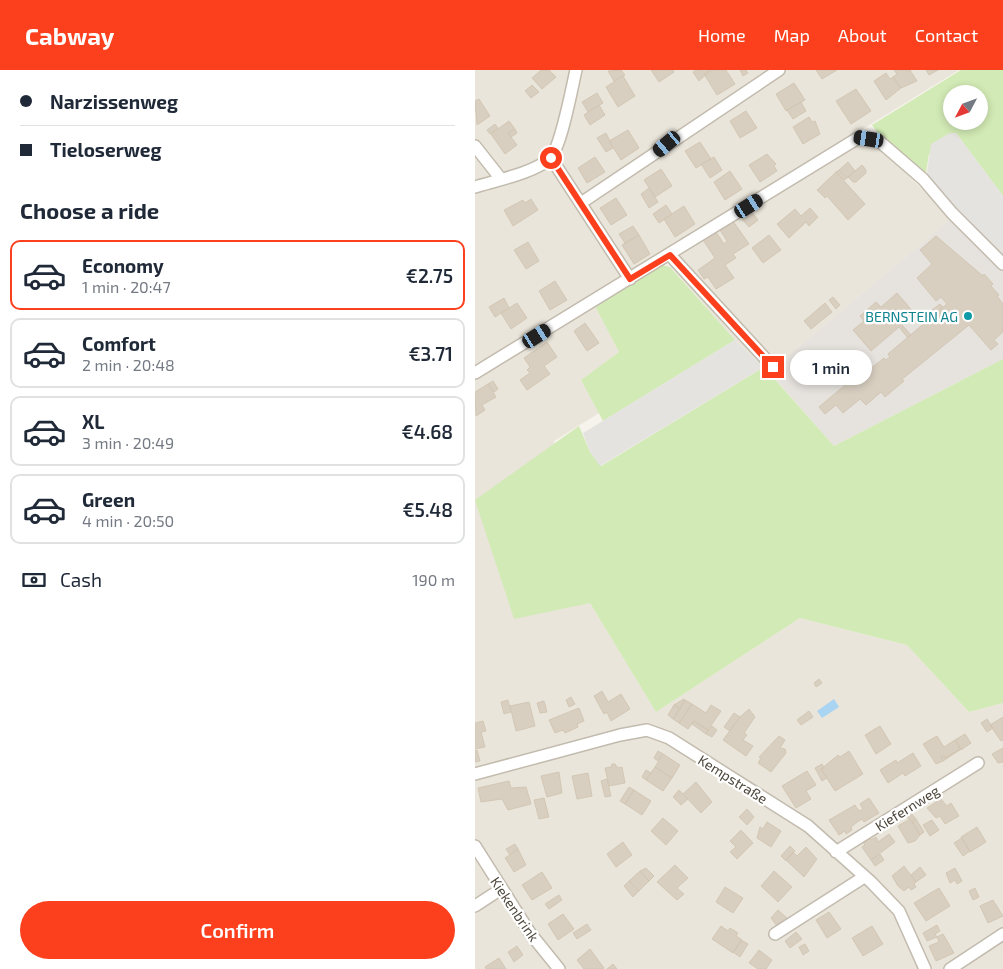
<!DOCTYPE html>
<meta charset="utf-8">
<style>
:root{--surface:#fff;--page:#f2f2f3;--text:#1f2937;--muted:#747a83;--line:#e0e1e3;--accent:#fc3f1d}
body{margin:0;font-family:"Exo 2",sans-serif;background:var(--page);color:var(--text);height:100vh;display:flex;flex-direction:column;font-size:19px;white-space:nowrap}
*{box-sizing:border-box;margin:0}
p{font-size:16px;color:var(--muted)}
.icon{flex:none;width:28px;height:28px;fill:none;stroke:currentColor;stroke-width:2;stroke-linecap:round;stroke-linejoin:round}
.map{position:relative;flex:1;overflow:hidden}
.sheet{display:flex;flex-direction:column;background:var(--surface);width:475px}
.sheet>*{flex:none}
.hud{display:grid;align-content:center;height:110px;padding:0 20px;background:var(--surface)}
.needle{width:32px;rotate:229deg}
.fabs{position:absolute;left:468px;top:15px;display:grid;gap:10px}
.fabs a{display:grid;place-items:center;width:45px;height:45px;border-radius:50%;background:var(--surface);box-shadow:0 2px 8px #0003;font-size:25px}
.end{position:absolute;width:22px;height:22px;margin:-11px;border:6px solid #fc3f1d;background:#fff;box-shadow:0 0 0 2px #fff}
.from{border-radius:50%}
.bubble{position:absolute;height:35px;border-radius:18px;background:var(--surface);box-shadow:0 2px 8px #0003;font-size:16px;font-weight:600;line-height:35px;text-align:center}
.car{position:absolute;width:15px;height:30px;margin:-15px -8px;border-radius:6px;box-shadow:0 0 4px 1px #0007;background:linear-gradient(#222 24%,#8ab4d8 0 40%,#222 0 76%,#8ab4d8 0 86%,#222 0)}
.hud b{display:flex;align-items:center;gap:18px;height:48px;font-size:19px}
.hud b+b{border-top:1px solid var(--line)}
.hud i{width:12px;height:12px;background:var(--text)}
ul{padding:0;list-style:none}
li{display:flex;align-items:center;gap:15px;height:70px;margin:0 10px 8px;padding:0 10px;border:2px solid var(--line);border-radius:10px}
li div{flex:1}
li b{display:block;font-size:19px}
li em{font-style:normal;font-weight:600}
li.current{border-color:var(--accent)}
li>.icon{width:45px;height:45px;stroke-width:1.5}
h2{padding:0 20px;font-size:22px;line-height:60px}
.pay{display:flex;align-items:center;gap:12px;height:55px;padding:0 20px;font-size:19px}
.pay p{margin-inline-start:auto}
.cta{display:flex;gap:10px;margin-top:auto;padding:10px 20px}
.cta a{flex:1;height:58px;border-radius:30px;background:var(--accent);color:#fff;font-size:20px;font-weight:600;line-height:58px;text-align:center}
header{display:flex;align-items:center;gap:30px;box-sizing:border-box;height:70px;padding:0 25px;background:var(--accent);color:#fff}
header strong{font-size:24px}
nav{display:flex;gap:28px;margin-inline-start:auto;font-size:18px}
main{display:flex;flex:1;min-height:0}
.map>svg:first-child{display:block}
</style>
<header>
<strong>Cabway</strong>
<nav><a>Home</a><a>Map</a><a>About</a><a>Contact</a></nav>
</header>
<main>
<section class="sheet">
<div class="hud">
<b><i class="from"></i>Narzissenweg</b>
<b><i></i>Tieloserweg</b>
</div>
<h2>Choose a ride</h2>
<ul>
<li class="current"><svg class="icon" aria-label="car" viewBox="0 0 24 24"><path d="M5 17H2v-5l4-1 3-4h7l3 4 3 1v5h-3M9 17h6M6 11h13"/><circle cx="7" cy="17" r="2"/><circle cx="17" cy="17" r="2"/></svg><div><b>Economy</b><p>1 min · 20:47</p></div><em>€2.75</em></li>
<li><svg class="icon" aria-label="car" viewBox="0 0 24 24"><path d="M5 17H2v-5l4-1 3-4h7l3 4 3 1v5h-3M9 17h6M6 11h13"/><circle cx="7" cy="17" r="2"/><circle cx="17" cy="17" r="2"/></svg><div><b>Comfort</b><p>2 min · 20:48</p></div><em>€3.71</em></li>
<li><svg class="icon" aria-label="car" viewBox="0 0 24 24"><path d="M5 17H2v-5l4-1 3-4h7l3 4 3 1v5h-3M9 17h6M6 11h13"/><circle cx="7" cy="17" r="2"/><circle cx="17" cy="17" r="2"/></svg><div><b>XL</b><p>3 min · 20:49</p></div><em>€4.68</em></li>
<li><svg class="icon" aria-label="car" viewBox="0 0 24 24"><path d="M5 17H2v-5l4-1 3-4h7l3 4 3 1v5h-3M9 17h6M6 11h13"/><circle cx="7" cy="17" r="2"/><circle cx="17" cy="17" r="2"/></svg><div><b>Green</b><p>4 min · 20:50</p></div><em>€5.48</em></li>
</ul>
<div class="pay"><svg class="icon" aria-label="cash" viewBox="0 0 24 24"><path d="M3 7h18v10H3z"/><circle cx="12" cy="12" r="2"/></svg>Cash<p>190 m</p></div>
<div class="cta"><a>Confirm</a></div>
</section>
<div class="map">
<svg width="528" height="899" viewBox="0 0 528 899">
<rect width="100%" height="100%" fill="#f6f3ec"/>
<!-- residential -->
<path fill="#eae5da" d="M0 0H484L115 226 144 282 106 310 124 343 79 371 115 533 181 642 325 548 432 575 494 642 528 633V899H0Z
M385 69 401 72 476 149 294 302 260 270 193 194 207 178Z"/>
<!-- industrial -->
<path fill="#e6e2dd" d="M476 149 528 201V289L359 376 294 302Z"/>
<!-- green -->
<path fill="#d2eab5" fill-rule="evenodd" d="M486 0H528V126L481 63 454 84 450 109 407 69 397 55ZM476 24H504V51H476Z
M188 195 195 197 260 270 128 351 106 310 144 282 120 236Z
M528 289V633L494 642 432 575 325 548 181 642 115 533 39 549 0 430 104 356 115 382 126 396 289 297 359 376Z"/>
<!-- parking -->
<path fill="#e5e3e0" d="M475 63H481L528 126V190L451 109 456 74Z
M260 270 289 297 125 396 115 382 108 363Z"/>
<!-- water -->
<path fill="#a9d4f2" d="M359 629 364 637 347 648 342 641Z"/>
<!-- building -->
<path fill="#d8cfc1" stroke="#d3c7b4" d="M66 0H74L81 7 67 19 57 8Z
M146 0 150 5 139 11 133 1Z
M176 0H198L199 2 184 12Z
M221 0 229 1 236 0 224 11 218 2Z
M236 0H251L260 14 242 25 229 4Z
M265 0H271L273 3 268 6Z
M341 0H362L347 9Z
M419 0H435L442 11 426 18 418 7 422 4Z
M451 0H463L454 5Z
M411 3 415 9 418 7 426 18 411 30 399 11Z
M148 6 160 26 143 37 131 17Z
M319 13 330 30 311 41 301 24Z
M57 15 64 22 56 28 50 21Z
M381 19 396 41 376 54 361 31Z
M122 23 128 33 113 42 107 32Z
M4 29 15 46 2 55 0 31Z
M326 32 331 41 318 49 312 40Z
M124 35 130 45 115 55 109 45Z
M271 41 282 58 265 68 255 51Z
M334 47 337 52 340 51 345 64 328 74 318 57Z
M34 51 40 59 33 63 42 75 30 84 16 64Z
M20 54 23 58 15 64 12 60Z
M40 59 42 63 36 67 33 63Z
M153 60 164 78 146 90 134 71Z
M131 63 138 78 131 82 122 68Z
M225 72 236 89 221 98 210 81Z
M292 84 301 94 299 96 302 101 285 112 274 95Z
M120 87 130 102 112 113 103 98Z
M239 87 247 100 235 108 226 94Z
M373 92 380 101 372 108 364 100Z
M387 95 391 100V103L381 112H378L373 107Z
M186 99 197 116 180 127 169 110Z
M364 100 372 108 369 110 361 102Z
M255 101 267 119 250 130 239 112Z
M361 102 390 134 373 150 352 126 350 128 342 120Z
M174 118 183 132 174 138 166 124Z
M141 128 152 145 136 155 125 138Z
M56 129 63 140 38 156 29 140 48 130 50 133Z
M191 135 197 144 184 153 178 144Z
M209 136 220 154 200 167 189 149Z
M335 138 343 147 334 156 331 152 314 168 302 154 320 139 326 146Z
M276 141 283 150 274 157 267 149Z
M258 151 274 174 258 184 261 188 250 195 259 208 241 219 233 207 229 209 223 200 240 188 228 170 241 162 249 174 252 171 245 160Z
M158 156 164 165 150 173 144 164Z
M164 165 175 184 159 194 147 175Z
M294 165 306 180 288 193 277 178Z
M461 166 508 206 509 204 518 214 516 216 524 225 522 226 528 234V262L519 270 523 274 516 280 494 255 431 306 427 309 429 311 410 327 406 322 391 335 385 329 368 343 361 335 350 344 344 337 388 300 390 303 409 288 411 290 415 287 413 284 472 234 466 227 461 231 442 208 457 194 445 180Z
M53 172 64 191 51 199 39 180Z
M80 211 92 230 75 240 64 221Z
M422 223 440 244 427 255 436 265 433 268 424 257 396 281 378 260 389 251 385 246 401 232 406 237Z
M358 227 365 235 361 239 354 230Z
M29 228 34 238 20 247 14 237Z
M42 233 52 248 36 259 26 243Z
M350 233 357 242 336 259 329 251Z
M465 234 468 237 457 247 453 243Z
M110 253 124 273 112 281 99 261Z
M72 272 82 287 69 296 75 304 52 320 45 310 55 303 52 300 55 297 49 288Z
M18 311 23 319 19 322 13 314Z
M13 314 21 327 7 335 10 340 1 346 0 322Z
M344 609 347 613 341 617 339 613Z
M127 621 133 632 146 624 155 639 136 651 132 642 129 644 119 626Z
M96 627 100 634 94 637 91 630Z
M209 629 210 630 205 639 199 635Z
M33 630 36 642 29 644 26 632Z
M210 630 217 634 204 653 198 649Z
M69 631 72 642 65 643 62 633Z
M54 632 60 656 41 661 35 636Z
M217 634 231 643 236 635 246 641 233 660 219 651 213 659 204 653Z
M199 635 205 639 198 649 193 645Z
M104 638 109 651 102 654 103 657 90 663 88 660 80 663 74 650Z
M274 639 280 647 269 663 272 665 268 670 278 676 271 686 248 670 265 647Z
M334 641 338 647 326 655 322 650Z
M259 643 265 647 255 661 249 657Z
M528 647V670L526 671 515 655Z
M512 649 518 658 512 662 506 653Z
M8 651 11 661 6 662 10 677 0 679V653Z
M219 651 233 660 231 664 217 654Z
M237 656 242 660 237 667 231 664Z
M405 656 416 674 401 684 390 665Z
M490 664 496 673 486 680 480 670Z
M304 666 310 670 305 678 310 679 311 683 296 702 283 693 286 688 284 687Z
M462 666 469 677 480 670 486 679 470 688 469 686 466 687 468 691 461 694 448 674Z
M528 678V692L523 693 517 684Z
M486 679 468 691 466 687 469 686 470 688Z
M2 680 5 691 0 692V681Z
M183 681 188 684 183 691 179 688Z
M374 681 388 704 360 721 346 699 363 685 365 687Z
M438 683 446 696 430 706 428 703 413 713 405 700 421 690 422 693Z
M188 684 205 695 197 708 180 697Z
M137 694H140L143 698 147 697 150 713 134 716 130 698 136 697Z
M347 694 349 698 346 699 352 708 347 711 340 698Z
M180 697 197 708 188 721 171 710Z
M171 700 176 703 171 710 167 707Z
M332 701 341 715 331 721 336 729 321 738 307 716Z
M84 702 87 723 72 727 66 706Z
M113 703 117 726 102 729 97 706Z
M132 709 136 726 130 727 126 711Z
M34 711 36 718 51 717 56 734 33 740 27 729 6 732 3 718Z
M221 712 237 732 226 743 208 724Z
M154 717 159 720 150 734 145 731Z
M159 720 176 731 167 745 150 734Z
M204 720 213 729 206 735 198 727Z
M69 728 74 747 64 749 59 730Z
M394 728 404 743 389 752 387 749 381 753 376 757 377 760 371 764 370 761 364 765 354 750 380 735 384 741 388 739 385 734Z
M466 729 472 736 476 733 484 746 470 754 465 746 461 748 452 738Z
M272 739 279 747 272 755 264 747Z
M436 743 441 749 437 752 431 746Z
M188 748 203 761 191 775 176 761Z
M435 749 445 765 440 771 433 773 423 756Z
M441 749 449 762 445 765 437 752Z
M457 750 464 760 455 766 448 755Z
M292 752 306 761 296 777 282 768 285 757 288 759Z
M502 757 511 772 495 782 486 767Z
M266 760 278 773 262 789 255 782 261 777 255 771Z
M414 764 420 772 396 790 387 777 390 775 388 772 395 768 396 770 401 767 403 772Z
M487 768 495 781 488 786 479 773Z
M148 772 157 785 141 797 132 784Z
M40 774 43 779 35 785 31 779Z
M315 776 320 781 311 791 306 786Z
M331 777 342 789 329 807 311 790 318 782 322 786Z
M43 779 51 795 39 802 30 788Z
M405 784 409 790 400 796 396 790Z
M200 795 213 808 202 818 209 824 202 830 182 812Z
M429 796 441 812 439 814 441 817 436 820 434 817 429 821 423 816 417 806Z
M445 797 451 805 441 812 436 805Z
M171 798 179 806 174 811 165 801Z
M480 798 487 811 482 814 480 810 475 813 471 803Z
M165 801 174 811 164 821 154 811Z
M299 801 317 817 303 832 286 816Z
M67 802 77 818 57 830 47 815Z
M154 811 164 821 158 827 149 816Z
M250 817 268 828 258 843 241 832Z
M464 818 475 836 451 851 439 833Z
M500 818 504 827 498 830 494 821Z
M84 825 87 830 74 839 70 834Z
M518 830 528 846 513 853 505 836Z
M303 840 313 849 302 856 296 848Z
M354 842 366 859 352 868 341 850Z
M88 844 99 859 83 870 73 854Z
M112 854 116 860 102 869 98 863Z
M462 855 465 861 460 864 462 867 452 871 448 863Z
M246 856 253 861 255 858 263 863 261 866 267 870 258 883 237 869Z
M397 856 408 874 388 886 377 868Z
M321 862 327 869 315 878 310 871Z
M468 864 479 883 461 891 454 876 464 872 462 867Z
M266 870 273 874 265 887 258 882Z
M330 874 334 881 328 885 324 877Z
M42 876 48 885 39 892 33 882Z
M115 879 129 898 127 899H109L102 890Z
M284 880 297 890 291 899H283L274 893Z
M24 888 31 899H11L10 897Z
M138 894 142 899H132Z"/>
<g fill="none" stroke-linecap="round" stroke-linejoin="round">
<!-- street casing -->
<g stroke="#c2bbae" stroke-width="14">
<path id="street" d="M0 76 26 109
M76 88 155 209
M0 117C19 111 62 102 75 88 86 78 97 17 101 0
M106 133 304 0
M195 185 298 297
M0 303 383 68 404 71 448 109 477 143 528 194
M0 704 145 665 172 660 194 668 333 756 396 812 424 841 450 899
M0 776 55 863 84 899
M361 782 503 693
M0 836 26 819
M300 864 389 807
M475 899 528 864"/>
</g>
<!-- street -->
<use href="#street" stroke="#fff" stroke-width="11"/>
</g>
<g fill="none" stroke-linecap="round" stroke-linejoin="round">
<!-- route -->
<path stroke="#fc3f1d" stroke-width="6" d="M76 88 155 209 195 185 298 297"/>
</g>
<!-- markers -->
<circle fill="#0f9aa8" stroke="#fff" stroke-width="2" cx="493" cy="246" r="5"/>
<g text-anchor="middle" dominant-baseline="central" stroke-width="4.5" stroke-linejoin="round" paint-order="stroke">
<!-- culture labels -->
<g font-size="14" fill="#0d838f" stroke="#fff" text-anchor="end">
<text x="483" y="246">BERNSTEIN AG</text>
</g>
<!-- street labels -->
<g font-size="14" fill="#4b4439" stroke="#fff">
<text transform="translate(258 709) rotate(32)">Kempstraße</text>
<text transform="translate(432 738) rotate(-32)">Kiefernweg</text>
<text transform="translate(40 839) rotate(56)">Kiekenbrink</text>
</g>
</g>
</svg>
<div class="fabs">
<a><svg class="needle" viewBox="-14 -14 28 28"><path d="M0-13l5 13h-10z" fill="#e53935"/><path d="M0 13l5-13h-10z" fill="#747a83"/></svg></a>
</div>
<i class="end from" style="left:76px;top:88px"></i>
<i class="end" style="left:298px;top:297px"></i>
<div class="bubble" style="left:315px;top:280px;width:82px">1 min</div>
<i class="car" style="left:394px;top:69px;rotate:279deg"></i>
<i class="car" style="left:192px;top:74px;rotate:230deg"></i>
<i class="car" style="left:274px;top:136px;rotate:58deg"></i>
<i class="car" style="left:62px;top:266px;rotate:58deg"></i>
</div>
</main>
